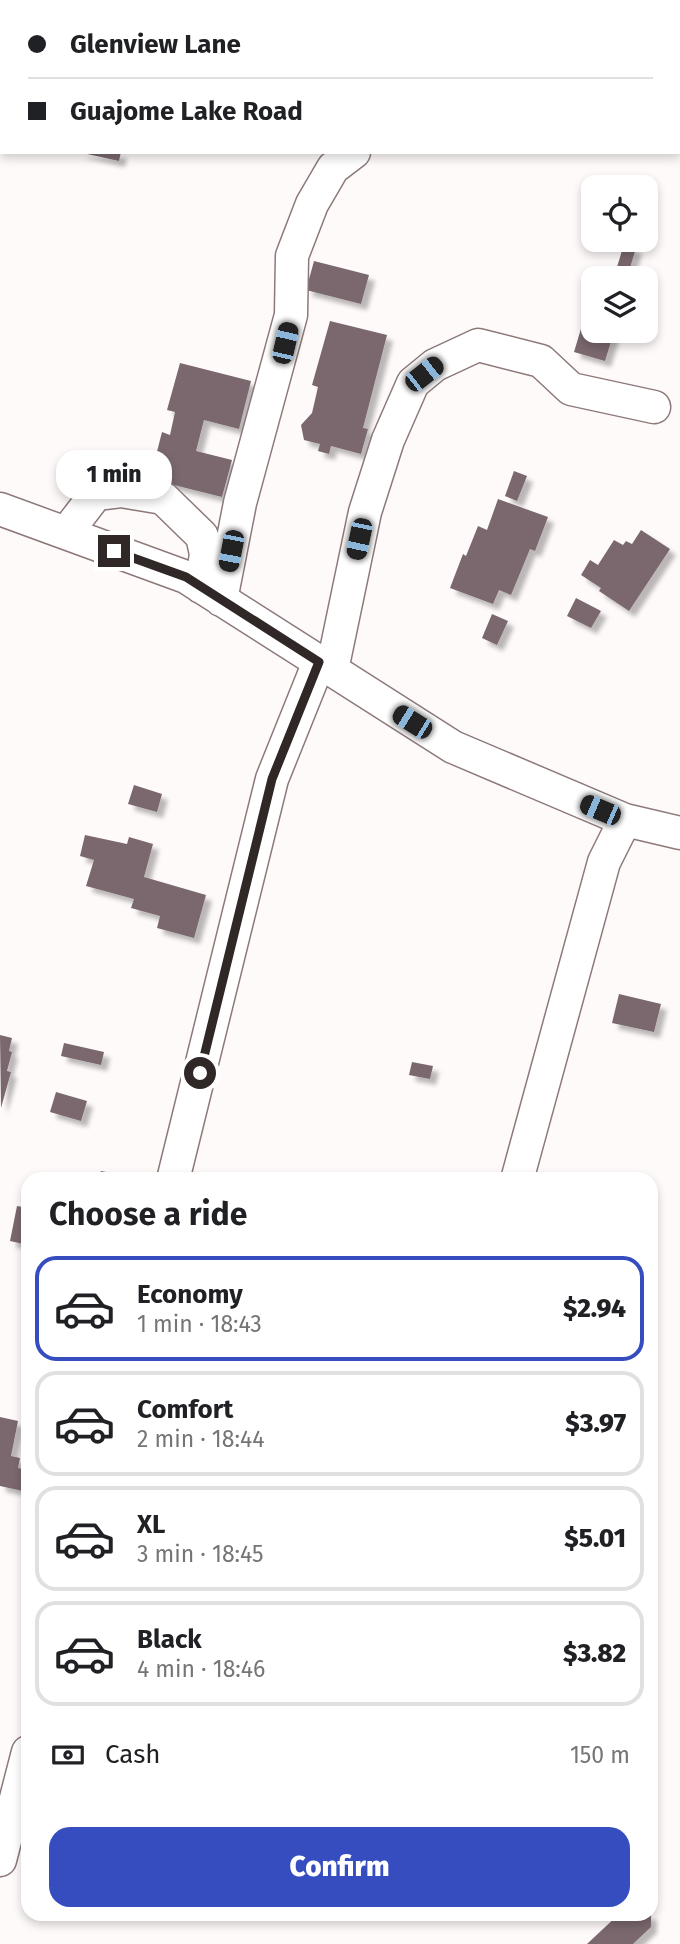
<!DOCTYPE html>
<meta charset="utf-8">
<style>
:root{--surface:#fff;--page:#f2f2f2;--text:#202124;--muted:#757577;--line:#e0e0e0;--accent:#364dbf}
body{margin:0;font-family:"Fira Sans",sans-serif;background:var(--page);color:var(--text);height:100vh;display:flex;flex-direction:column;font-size:26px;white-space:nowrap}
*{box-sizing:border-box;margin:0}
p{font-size:23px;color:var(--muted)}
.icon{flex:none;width:38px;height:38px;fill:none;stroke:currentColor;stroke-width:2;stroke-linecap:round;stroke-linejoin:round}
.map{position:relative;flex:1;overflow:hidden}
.side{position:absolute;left:21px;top:1172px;width:637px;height:749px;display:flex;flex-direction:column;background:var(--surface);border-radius:21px;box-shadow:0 4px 10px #0003}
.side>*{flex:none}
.banner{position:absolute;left:0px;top:0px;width:681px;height:154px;box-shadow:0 4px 10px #0003;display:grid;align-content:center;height:154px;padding:0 28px;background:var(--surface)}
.fabs{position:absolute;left:581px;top:175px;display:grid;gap:14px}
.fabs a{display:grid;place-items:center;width:77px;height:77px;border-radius:14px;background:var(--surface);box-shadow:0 4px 10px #0003;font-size:35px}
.end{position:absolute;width:32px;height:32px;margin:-16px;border:9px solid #302727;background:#fff;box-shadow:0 0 0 4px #fff}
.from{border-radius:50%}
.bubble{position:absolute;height:49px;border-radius:21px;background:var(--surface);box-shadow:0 4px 10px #0003;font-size:23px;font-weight:800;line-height:49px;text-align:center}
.car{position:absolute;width:21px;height:42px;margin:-21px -10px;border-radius:9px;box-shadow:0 0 5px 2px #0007;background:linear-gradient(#222 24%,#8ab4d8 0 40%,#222 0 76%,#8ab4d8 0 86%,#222 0)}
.banner b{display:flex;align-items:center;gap:24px;height:66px;font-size:26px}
.banner b+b{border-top:2px solid var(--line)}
.banner i{width:18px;height:18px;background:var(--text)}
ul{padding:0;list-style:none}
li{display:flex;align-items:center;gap:21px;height:105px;margin:0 14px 10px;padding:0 14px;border:4px solid var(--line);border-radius:21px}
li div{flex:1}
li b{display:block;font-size:26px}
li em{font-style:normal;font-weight:800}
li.current{border-color:var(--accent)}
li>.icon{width:63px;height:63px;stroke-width:1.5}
h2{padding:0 28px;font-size:32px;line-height:84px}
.pay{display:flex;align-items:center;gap:18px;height:77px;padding:0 28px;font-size:26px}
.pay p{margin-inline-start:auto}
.button{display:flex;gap:14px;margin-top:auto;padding:14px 28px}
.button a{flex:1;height:80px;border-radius:21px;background:var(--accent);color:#fff;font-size:28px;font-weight:800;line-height:80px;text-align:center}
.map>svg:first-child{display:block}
</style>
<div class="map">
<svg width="680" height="1944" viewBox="0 0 680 1944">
<defs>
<filter id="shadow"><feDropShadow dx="6" dy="6" stdDeviation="2" flood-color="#0004"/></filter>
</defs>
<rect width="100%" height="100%" fill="#fffafa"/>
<!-- building -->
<path fill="#7a686e" filter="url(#shadow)" d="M78 152H121L119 161Z
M624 244 636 248 629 271 617 267Z
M314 261 369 275 361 304 306 290Z
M330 321 387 335 363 428 368 429 361 454 331 446 329 454 318 451 320 444 304 440 301 425 312 413 318 387 312 385Z
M583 322 593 325V331L614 332 605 361 574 352Z
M180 363 251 381 239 429 204 420 196 451 232 460 222 497 150 479 162 432 170 435 175 412 167 410Z
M514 471 527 476 517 501 505 496Z
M498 499 548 517 535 551 530 549 511 595 499 590 493 604 450 588 463 554 466 556 478 526 487 530Z
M641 530 670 549 629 611 599 591 601 588 581 575 590 560 598 565 614 540 623 545 626 541 632 544Z
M576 598 601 611 591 628 567 616Z
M492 614 508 621 497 645 482 638Z
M134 785 162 794 157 812 128 804Z
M85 835 127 844 129 837 153 844 144 877 206 895 194 938 157 928 160 916 131 908 134 899 86 886 94 860 80 856Z
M619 994 661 1004 654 1032 612 1023Z
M0 1035 12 1038 9 1051 12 1052 7 1071 11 1072 1 1108Z
M64 1043 104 1052 101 1065 61 1056Z
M412 1062 433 1066 430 1079 409 1075Z
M56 1092 87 1101 81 1121 50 1112Z
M101 1171 131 1177V1180H99Z
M17 1206 28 1208V1245L10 1241Z
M0 1417 18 1421 11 1456 20 1458 18 1468 28 1470 23 1491 0 1486Z
M619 1914H651V1927L633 1944H587Z"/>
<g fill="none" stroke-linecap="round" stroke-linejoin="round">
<!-- minor casing -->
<g stroke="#8d7979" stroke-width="35">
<path id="minor" d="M428 2 429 0
M0 509 186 577 453 747 625 820 680 833
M66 533 96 494 121 491 163 498 202 536 206 554 201 587
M221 600 240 503 291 315 292 256 312 204 333 168 354 152
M332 670 365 512 388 440 413 383 435 365 478 345 541 361 571 389 654 407
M173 1180 272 779 319 662
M517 1180 604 862 625 820
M0 1860 28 1752"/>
</g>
<!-- minor -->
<use href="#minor" stroke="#fff" stroke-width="32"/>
</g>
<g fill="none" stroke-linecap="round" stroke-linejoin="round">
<!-- route -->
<path stroke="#302727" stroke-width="9" d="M114 551 186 577 319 662 272 779 200 1073"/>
</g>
</svg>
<div class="fabs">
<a><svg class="icon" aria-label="locate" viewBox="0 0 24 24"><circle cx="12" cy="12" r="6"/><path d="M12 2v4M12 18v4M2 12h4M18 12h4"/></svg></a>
<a><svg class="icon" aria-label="layers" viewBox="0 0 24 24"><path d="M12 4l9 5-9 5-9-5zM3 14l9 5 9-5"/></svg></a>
</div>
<i class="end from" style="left:200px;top:1073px"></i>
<i class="end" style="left:114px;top:551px"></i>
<div class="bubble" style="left:56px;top:450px;width:116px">1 min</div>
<i class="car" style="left:285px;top:343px;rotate:13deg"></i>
<i class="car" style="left:424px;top:374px;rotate:52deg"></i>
<i class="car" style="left:359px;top:539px;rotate:192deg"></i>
<i class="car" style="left:231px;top:551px;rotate:191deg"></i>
<i class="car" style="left:412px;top:722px;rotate:302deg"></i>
<i class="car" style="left:600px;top:810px;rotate:293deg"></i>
<div class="banner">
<b><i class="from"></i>Glenview Lane</b>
<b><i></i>Guajome Lake Road</b>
</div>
<section class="side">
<h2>Choose a ride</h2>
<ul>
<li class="current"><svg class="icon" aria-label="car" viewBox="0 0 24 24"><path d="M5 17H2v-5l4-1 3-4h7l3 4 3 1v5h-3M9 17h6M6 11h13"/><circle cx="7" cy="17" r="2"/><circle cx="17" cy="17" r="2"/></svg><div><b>Economy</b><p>1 min · 18:43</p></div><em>$2.94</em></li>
<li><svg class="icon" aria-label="car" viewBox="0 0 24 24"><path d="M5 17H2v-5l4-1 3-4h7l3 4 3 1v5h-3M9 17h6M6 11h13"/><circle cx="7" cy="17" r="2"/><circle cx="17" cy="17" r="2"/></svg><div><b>Comfort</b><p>2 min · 18:44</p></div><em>$3.97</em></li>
<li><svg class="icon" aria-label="car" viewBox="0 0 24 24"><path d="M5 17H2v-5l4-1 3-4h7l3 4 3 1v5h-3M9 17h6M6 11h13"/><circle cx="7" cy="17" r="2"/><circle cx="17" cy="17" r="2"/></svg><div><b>XL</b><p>3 min · 18:45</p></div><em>$5.01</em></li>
<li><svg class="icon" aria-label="car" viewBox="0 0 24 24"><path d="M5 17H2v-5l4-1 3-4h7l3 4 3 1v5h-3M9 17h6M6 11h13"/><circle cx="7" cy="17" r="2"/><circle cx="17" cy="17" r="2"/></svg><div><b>Black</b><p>4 min · 18:46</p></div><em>$3.82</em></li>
</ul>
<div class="pay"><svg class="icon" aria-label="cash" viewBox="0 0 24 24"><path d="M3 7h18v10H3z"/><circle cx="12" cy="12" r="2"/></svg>Cash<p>150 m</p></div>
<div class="button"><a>Confirm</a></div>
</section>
</div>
